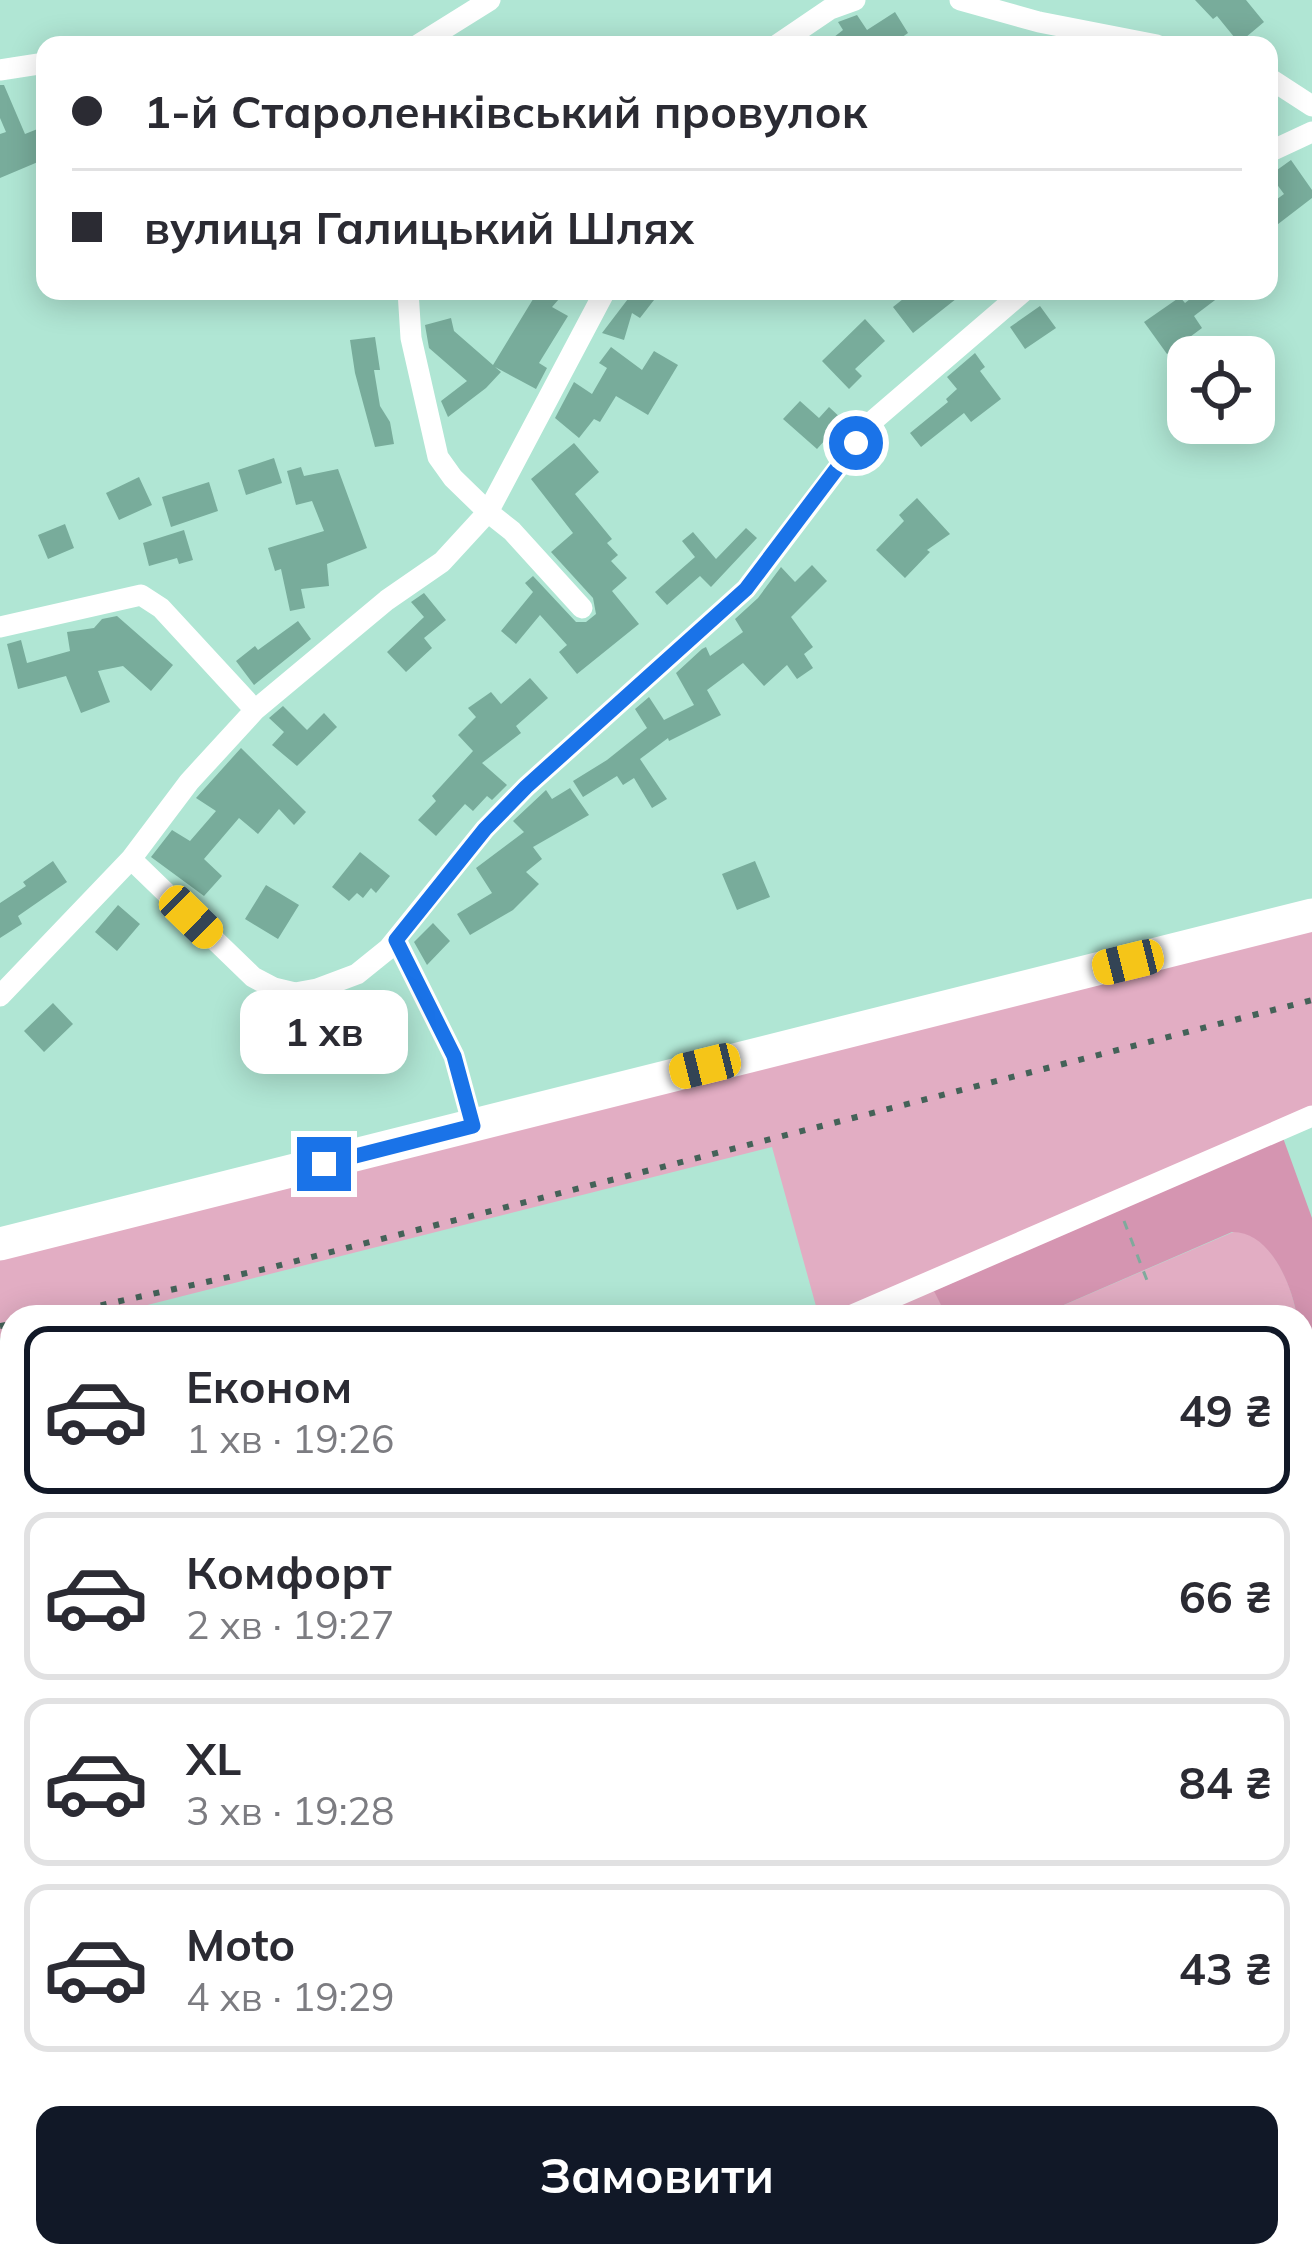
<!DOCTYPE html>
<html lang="uk">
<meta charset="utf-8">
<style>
:root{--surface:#fff;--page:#f2f2f3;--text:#2b2b33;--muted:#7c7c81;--line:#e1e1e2;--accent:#111827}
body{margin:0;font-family:Mulish,sans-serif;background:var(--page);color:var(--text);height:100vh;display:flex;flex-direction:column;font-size:45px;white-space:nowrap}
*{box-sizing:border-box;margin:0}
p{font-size:39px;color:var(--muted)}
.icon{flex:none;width:66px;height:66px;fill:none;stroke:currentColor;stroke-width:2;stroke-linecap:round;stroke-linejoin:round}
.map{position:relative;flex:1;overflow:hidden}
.details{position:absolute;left:0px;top:1305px;width:1314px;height:963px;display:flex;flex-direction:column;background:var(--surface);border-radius:36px 36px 0 0;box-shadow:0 6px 30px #0003}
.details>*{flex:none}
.top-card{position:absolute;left:36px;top:36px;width:1242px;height:264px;border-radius:24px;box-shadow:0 6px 30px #0003;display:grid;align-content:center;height:264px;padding:0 36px;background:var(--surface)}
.fabs{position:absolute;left:1167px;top:336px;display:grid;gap:24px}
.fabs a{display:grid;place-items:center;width:108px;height:108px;border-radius:24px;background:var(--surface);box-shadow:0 6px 30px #0003;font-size:60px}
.end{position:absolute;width:54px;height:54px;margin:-27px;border:15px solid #1a73e8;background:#fff;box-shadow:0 0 0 6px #fff}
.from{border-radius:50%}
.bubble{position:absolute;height:84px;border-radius:24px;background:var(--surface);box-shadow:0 6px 30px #0003;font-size:39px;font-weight:700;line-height:84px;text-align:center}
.car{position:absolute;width:36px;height:72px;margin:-36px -18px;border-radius:15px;box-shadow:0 0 9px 3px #0007;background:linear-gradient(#f5c518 24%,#345 0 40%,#f5c518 0 76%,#345 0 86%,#f5c518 0)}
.top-card b{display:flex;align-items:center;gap:42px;height:114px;font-size:45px}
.top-card b+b{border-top:3px solid var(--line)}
.top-card i{width:30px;height:30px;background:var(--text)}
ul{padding:21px 0 0;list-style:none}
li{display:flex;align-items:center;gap:36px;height:168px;margin:0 24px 18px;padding:0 12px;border:6px solid var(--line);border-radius:24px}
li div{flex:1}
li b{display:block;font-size:45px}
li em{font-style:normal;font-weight:700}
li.active{border-color:var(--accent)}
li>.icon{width:108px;height:108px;stroke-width:1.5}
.cta{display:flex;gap:24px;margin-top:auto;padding:24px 36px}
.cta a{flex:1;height:138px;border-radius:24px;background:var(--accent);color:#fff;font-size:48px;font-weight:700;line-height:138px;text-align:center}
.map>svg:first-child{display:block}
</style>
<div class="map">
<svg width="1312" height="2267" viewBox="0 0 1312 2267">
<rect width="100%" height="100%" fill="#b0e6d4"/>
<!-- green -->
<path fill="#e2adc3" d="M1312 907V1123L935 1291 947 1317H819L772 1147 100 1317H12V1336L0 1338V1238Z
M1238 1230C1273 1238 1292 1285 1297 1317H1036Z
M12 1672V2023L0 2027V1677Z"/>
<!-- forest -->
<path fill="#d595b1" d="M1282 1135 1312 1218V1483L1302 1487V1317H1297C1292 1285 1270 1231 1232 1232L1036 1317H947L934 1291Z"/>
<!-- building -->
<path fill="#78ac9b" d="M1195 0H1246L1264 22 1239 43 1217 16 1213 19Z
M895 12 908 33 891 45H824L843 30 838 22 857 15 867 30Z
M0 85H4L25 134 45 126V159L0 178V134L6 132 0 118Z
M1291 160 1312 190V198L1269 231V205L1284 194 1270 175Z
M538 291H566L552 307 568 316 539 363 547 368 536 389 495 367 501 372 486 388 448 417 441 401 467 381 429 348 425 325 451 318 454 331 493 365Z
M634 291H661L640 318 632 313 624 340 602 333Z
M913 291H966L913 333 893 307Z
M1200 291H1227L1194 316 1202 328 1167 354 1144 322 1180 297 1185 303Z
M1040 306 1056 328 1025 349 1010 327Z
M865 319 885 341 855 369 862 376 849 389 822 361Z
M375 337 380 370H374L380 406 390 422 394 444 375 447 355 373 350 340Z
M611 347 642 370 654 351 678 365 648 415 616 396 600 422 594 419 579 438 555 418 574 382 592 394 607 368 599 363Z
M975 353 985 367 980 371 1001 399 971 422 964 413 921 447 910 433 948 402 946 399 957 389 947 377Z
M800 401 819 418 829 407 843 420 817 449 783 419Z
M574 443 599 472 575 494 612 539 607 543 618 555 611 561 627 578 612 591 639 624 577 674 559 652 567 645 540 615 516 644 501 631 533 592 525 583 533 576 576 622H586L596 614 593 598 551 552 573 533 531 479Z
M274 458 282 483 246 495 238 470Z
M301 467 304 476 338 469 367 548 327 564 329 586 301 589 305 608 290 611 281 569 275 571 268 548 324 531 312 501 296 505 287 471Z
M139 477 152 505 119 520 106 493Z
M209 482 218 511 171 527 162 497Z
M917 498 950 534 927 550 930 552 905 578 876 550 904 521 899 515Z
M65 524 74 548 48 559 38 535Z
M746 528 757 538 711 587 700 576 667 605 655 592 695 557 682 541 693 532 716 559Z
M184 530 193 560 179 564 177 558 149 566 143 543Z
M812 565 827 581 791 617 813 647 804 654 813 668 797 679 787 665 764 686 743 663 707 690 721 715 669 741 668 738 640 759 667 799 652 808 634 778 623 785 617 776 583 797 573 781 607 760 647 728 635 709 649 697 664 720 694 705 676 673 702 649 706 647 710 656 743 632 735 619 758 598 781 567 795 582Z
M424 593 446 620 424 638 432 648 406 672 387 652 424 617 411 602Z
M117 616 173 665 151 691 123 666 98 671 110 702 81 713 66 676 18 689 7 644 21 640 27 663 70 651 67 632 94 628 102 619Z
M298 621 311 639 254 685 236 661 255 646 258 650Z
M530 678 548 698 516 726 521 733 482 763 507 785 492 800 487 796 473 811 465 804 436 836 418 820 436 801 432 796 473 751 458 735 476 717 468 708 491 692 501 704Z
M283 706 307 730 324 713 337 727 297 766 272 745 284 732 269 718Z
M241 748 306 812 294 825 279 809 258 834 239 818 204 859 222 876 204 896 151 857 172 830 190 841 216 811 196 798Z
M570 788 589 815 533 847 542 859 526 872 539 884 513 910 470 935 457 914 492 893 476 868 524 832 513 821 546 790 552 799Z
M360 852 390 876 376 893 371 888 363 898 357 893 349 901 332 887Z
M53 861 67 882 18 916 22 924 0 938V903L26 886 23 882Z
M755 861 770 897 737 910 722 874Z
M266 885 299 905 278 939 245 919Z
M118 905 140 924 117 951 95 932Z
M433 923 450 941 427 965 414 942Z
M350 998 341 1006 361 1053 341 1062 325 1023 291 1058 273 1040 299 1014 303 1018Z
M53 1003 73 1024 44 1052 24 1031Z"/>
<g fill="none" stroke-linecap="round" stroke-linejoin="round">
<!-- path -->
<path stroke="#7faa9c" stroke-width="3" stroke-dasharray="9 9" stroke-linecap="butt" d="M1124 1221 1150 1288"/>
<!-- minor -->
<path stroke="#fff" stroke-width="21" d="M960 0 1039 22 1157 45
M418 45 490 0
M777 45 830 9 855 0
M0 70 45 63
M1269 78 1312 106
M1269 152 1312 132
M582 608 512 531 488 512 605 291
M0 627 141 595 161 608 255 710
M131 859 253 977 274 988 295 993 317 989 357 974 388 949 485 829 526 787 746 589 875 419 1024 291
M396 940 454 1056 473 1126
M0 996 131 859 189 782 255 710 387 600 442 562 488 512 453 478 438 457 411 338 408 291
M848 1317 1312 1116
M0 1631 12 1655
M0 1674 12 1669"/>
<!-- highway -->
<path stroke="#fff" stroke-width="33" d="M0 1244 1312 915"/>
<!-- rail -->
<path stroke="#446258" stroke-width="6" stroke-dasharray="6 12" stroke-linecap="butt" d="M48 1317 265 1269 1312 1000
M0 1326 12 1324"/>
</g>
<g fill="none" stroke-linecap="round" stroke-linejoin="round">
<!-- route -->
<path stroke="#1a73e8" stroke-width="15" d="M324 1164 473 1126 454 1056 396 940 485 829 526 787 746 589 856 443"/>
</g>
</svg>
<div class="fabs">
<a><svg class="icon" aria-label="locate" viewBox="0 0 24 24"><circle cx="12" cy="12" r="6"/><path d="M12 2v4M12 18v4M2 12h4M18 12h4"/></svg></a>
</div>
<i class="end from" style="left:856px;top:443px"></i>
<i class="end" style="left:324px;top:1164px"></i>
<div class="bubble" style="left:240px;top:990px;width:168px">1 хв</div>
<i class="car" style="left:191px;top:917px;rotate:134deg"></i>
<i class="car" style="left:1128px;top:962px;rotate:256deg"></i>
<i class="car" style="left:705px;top:1066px;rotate:256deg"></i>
<div class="top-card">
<b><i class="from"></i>1-й Староленківський провулок</b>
<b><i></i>вулиця Галицький Шлях</b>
</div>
<section class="details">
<ul>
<li class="active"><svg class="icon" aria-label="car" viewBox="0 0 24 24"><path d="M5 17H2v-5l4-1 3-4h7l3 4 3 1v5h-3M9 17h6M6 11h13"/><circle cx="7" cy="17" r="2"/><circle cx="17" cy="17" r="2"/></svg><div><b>Економ</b><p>1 хв · 19:26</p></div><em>49 ₴</em></li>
<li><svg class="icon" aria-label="car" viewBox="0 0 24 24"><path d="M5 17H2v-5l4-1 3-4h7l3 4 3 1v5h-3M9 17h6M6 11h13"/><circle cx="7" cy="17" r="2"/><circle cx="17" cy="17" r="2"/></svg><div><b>Комфорт</b><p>2 хв · 19:27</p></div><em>66 ₴</em></li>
<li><svg class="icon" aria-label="car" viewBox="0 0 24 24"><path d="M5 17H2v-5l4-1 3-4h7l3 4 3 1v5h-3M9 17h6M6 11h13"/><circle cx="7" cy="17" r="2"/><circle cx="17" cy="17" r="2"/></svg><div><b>XL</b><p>3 хв · 19:28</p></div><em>84 ₴</em></li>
<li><svg class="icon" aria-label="car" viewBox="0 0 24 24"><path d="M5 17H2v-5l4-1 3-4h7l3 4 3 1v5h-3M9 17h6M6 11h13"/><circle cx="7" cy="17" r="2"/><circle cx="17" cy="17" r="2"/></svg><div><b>Moto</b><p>4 хв · 19:29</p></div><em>43 ₴</em></li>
</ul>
<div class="cta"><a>Замовити</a></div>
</section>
</div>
